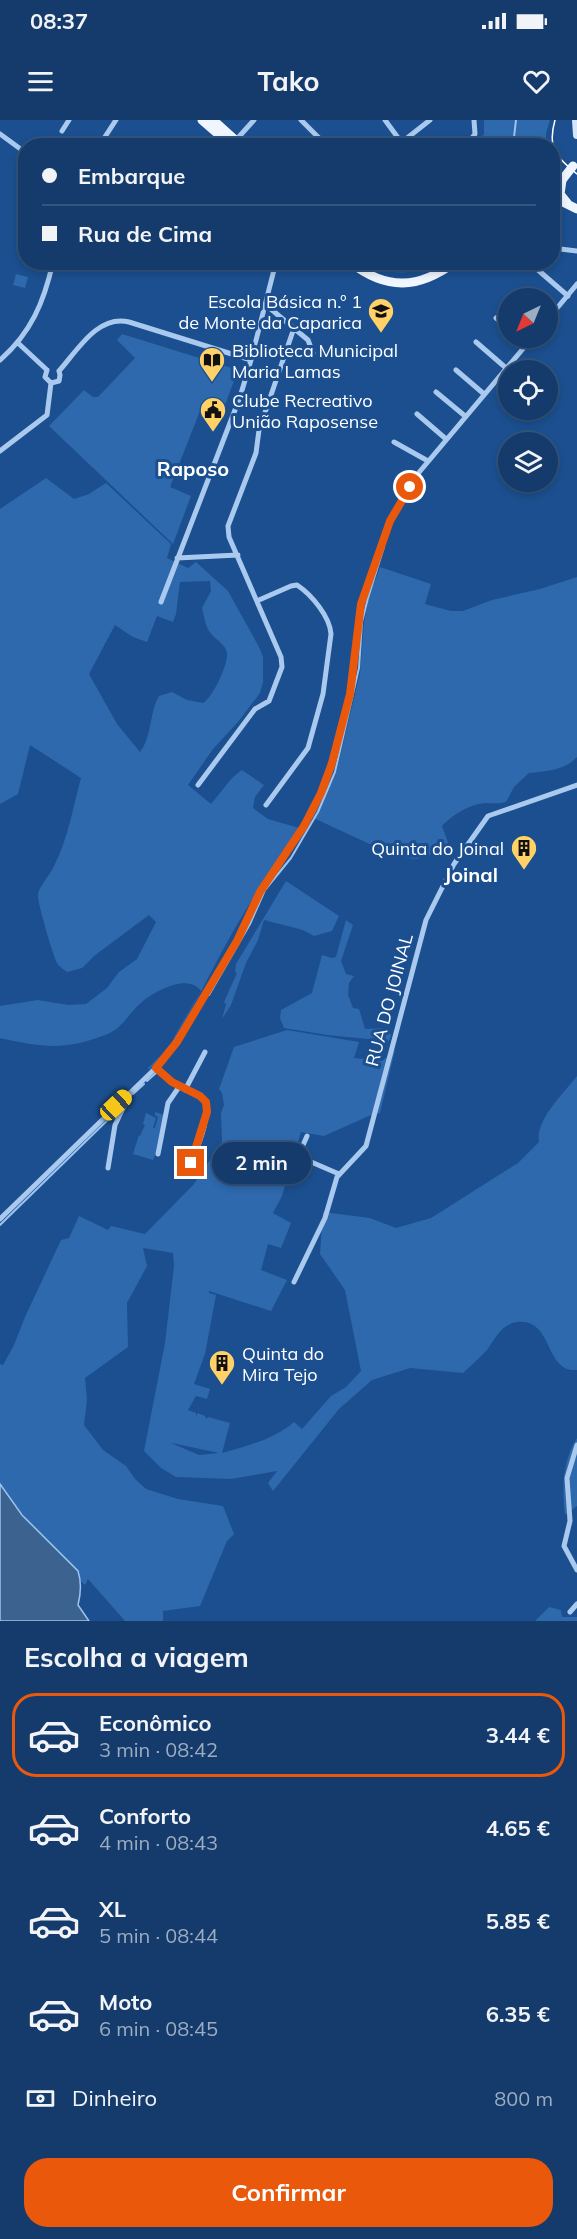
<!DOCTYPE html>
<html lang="pt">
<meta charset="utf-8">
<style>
:root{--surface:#143b6b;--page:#1d4271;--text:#f1f3f6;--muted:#9dadc1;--line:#33557e;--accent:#ea580c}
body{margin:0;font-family:Mulish,sans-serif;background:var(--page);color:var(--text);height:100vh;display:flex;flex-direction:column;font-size:22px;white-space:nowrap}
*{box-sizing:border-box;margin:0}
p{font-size:20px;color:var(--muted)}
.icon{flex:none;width:33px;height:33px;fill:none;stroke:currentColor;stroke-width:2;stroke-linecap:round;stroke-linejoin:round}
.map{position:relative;height:1501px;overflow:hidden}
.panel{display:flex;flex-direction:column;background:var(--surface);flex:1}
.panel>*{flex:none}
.hud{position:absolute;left:18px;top:18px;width:542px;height:132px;border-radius:24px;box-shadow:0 3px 9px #0003,0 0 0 2px var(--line);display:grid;align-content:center;height:132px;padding:0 24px;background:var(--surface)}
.needle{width:39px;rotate:223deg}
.controls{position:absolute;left:498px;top:168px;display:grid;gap:12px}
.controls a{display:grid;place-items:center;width:60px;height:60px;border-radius:50%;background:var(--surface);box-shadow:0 3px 9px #0003,0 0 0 2px var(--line);font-size:30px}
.end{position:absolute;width:27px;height:27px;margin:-14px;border:8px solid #ea580c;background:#fff;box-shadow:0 0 0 3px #fff}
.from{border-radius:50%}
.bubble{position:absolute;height:42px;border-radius:21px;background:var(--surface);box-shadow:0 3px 9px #0003,0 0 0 2px var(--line);font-size:20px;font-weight:700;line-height:42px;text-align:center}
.car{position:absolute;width:18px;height:36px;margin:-18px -9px;border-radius:8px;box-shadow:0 0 4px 2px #0007;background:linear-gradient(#f5c518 24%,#345 0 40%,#f5c518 0 76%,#345 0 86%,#f5c518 0)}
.hud b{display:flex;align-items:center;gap:21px;height:57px;font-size:22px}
.hud b+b{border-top:2px solid var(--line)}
.hud i{width:15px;height:15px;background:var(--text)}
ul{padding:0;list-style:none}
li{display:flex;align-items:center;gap:18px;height:84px;margin:0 12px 9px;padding:0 12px;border:3px solid transparent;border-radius:24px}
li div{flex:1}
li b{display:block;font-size:22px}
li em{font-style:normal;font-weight:700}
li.active{border-color:var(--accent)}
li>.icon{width:54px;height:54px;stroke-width:1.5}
h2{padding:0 24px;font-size:27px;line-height:72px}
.pay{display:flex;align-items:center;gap:15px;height:66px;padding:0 24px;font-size:22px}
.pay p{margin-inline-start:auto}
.action{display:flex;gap:12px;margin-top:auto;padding:12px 24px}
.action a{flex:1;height:69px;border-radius:24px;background:var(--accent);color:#fff;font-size:24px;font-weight:700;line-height:69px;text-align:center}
.status{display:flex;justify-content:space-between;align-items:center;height:42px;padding:0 30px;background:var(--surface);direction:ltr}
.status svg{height:16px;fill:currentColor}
header{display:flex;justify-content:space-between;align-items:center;height:78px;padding:0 24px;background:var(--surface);font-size:27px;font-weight:700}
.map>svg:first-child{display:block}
</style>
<div class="status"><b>08:37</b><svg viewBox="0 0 49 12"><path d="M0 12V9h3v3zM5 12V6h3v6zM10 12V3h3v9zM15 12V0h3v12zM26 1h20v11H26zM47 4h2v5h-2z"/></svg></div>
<header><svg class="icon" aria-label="menu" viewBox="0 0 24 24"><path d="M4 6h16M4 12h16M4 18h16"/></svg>Tako<svg class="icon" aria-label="heart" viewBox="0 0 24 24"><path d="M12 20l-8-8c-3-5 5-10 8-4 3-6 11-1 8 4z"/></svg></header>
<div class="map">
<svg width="577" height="1501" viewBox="0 0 577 1501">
<rect width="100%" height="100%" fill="#1b4f8f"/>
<!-- green -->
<path fill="#2e69ad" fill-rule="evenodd" d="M484 0H550L546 13V25H474L484 14Z
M421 142 438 143C415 154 390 157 367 143Z
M16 154 28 157 25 168 13 165Z
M122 214 238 250 222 293 202 286 170 367 191 376 173 424 49 306 84 270 93 277H98L135 238 117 220Z
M46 358 74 379 89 374 106 363 171 424 167 438 188 448 196 442 228 471 259 527 263 537V562L260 573 238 602 213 629 188 665 211 684 232 658 242 650 264 665 255 677 253 688 268 699 299 708C270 750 243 792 219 837 198 877 180 916 149 950L148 948 167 929 201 871C188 853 156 871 143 881 129 892 123 909 105 915 63 931 42 927 0 918V886L38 880 68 885 86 884 107 868 119 852 137 839 156 802 149 795 94 836 82 848 67 852C64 849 59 847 57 843 53 835 36 779 38 773 41 764 50 755 54 746 68 719 73 687 81 658L30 625 18 674 0 684V389ZM210 461 211 471 202 488C204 495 205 505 209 511 213 518 226 524 227 533 228 545 213 577 203 583L187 580 172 572 159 576C149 593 152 617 140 632L117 604 89 554 115 505 133 517 147 522 157 496 173 502 176 494 180 462Z
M380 447 431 464 425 484 451 491H463L492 480 540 469 577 457V637C564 651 546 651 529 653L514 667 506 682C499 684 493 683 486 683 470 684 452 695 442 706L450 728 417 739 406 738 389 733 307 695 329 666 336 653 360 553 364 502 369 477Z
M286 761 339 796 332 811 314 816 303 810 264 800 258 820 246 843 231 885 222 899 226 884 224 882 237 853 235 852 236 844Z
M346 800 353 805 341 841 346 854 354 856 349 863 348 875 353 888 359 889 365 909 386 908 391 915 389 921 327 915 284 908 280 898 281 890 312 873 322 835 332 838 336 837Z
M287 910 359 922 354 938 382 941 395 930 380 993 371 995 324 1016 301 1012 282 1076 273 1093 291 1103 281 1128 268 1124 261 1150 287 1160 271 1191 209 1171V1173L216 1175 205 1234 194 1264 210 1269 207 1279 196 1276 188 1290 196 1293V1296L198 1293 205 1296 206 1299 208 1297 230 1303 222 1333C247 1326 275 1319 294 1302L302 1309 331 1276 346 1267 361 1251 345 1170 320 1134 323 1092 370 1098 396 1108 431 1098 518 1043 539 1022C535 1000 564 973 577 956V1250C544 1253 554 1198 517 1202 501 1204 495 1219 487 1230 480 1238 471 1245 463 1253L410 1248 372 1260 339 1289 273 1371 268 1363 277 1351 231 1359 176 1357 161 1348 144 1331 165 1223 174 1146 173 1133 143 1128 147 1146 127 1183 128 1227 85 1258 87 1280 84 1305 103 1330 126 1346 135 1359 146 1369 178 1379 223 1386 234 1414 227 1421 200 1486 163 1491V1501H125L88 1459 85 1465 66 1448 0 1366V1244L3 1245 14 1225 25 1197 61 1120 69 1118 79 1096 108 1110 111 1106 145 1114 194 1064 222 1022 221 993 224 985 222 973 219 969 234 927ZM171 1323H172L219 1333 199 1335Z
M155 992 164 995 156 1033 153 1040 133 1034 139 1015 140 1016 145 1005 143 1004 146 993 156 998 153 1008H155L158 997 155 995Z
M577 1318V1386L565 1395C562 1368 562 1342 577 1318Z
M549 1487 561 1490 562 1497H577V1501H535Z"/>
<!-- water -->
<path fill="#3c6290" stroke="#9cc4f0" stroke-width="1.5" d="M0 1364 22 1395 78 1451C82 1463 81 1473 78 1485L89 1501H0Z"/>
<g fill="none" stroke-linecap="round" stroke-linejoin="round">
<!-- stream -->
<path stroke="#9cc4f0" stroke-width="2" d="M513 26 516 0
M209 875 250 804 265 770 291 738 318 692 335 652 359 548 362 502 368 478 384 427
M147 961 157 952
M133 974 144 964
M0 1105 122 986"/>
<!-- street -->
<path stroke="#a9c9ee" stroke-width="5" d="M301 0 327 26
M385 0 404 26
M62 11 69 0
M0 14 26 33
M236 20 254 0
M99 26 116 0
M397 26 430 0
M466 26 475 14 474 0
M552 128 577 131
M538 150 568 176
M516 175 521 178
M266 185 308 220 313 233
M496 198 508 208
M548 199 577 164
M519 218 527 224
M476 222 506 248
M18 223 47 250
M0 240C31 213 44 182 53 142
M47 250 45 257 51 263 59 261 60 255 59 251
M456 250 484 274
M59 251C77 231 98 194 129 202L251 240
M436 272 465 296
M417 294 446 319
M394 322 428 341
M0 331 47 295 51 263
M177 438 238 435
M259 480 291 466 297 465C312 475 330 497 331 514L323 574 308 628 266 685
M161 482 240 277 251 240 276 142
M198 665 255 589 269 581 282 547 281 537 229 417 228 406 256 333 259 310 294 208
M156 948C170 963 183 966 200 976 216 986 197 1029 191 1043
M185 970 205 932
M307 1016 300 1032 302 1038 339 1054
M158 1034 168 983 179 967
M108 1048 115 1005 131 972
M0 1099 164 940 205 875 237 821 260 772 304 706 321 673 332 643 350 574 361 484 390 401 416 356 532 218
M294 1162 325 1098 337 1057 366 1026 426 800 454 744 488 696 577 665
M577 1325 567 1358 570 1401 564 1426 577 1450
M570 1492 577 1484"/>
<!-- secondary -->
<path stroke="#d6e6fa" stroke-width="8" d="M576 0 577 15"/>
<!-- primary -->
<path stroke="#f0f6ff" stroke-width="9" d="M202 0 232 26
M213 0 242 26
M562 60 560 74 568 84
M552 79 563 82 577 89
M350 142C387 171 419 169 455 142"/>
<!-- tram -->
<path stroke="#fff" stroke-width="1.5" d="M555 0C547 28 556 37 577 54"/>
<!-- primary-bridge -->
<path stroke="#f0f6ff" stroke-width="9" d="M562 60 573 46"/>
</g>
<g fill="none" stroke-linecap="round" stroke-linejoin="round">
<!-- route -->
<path stroke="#ea580c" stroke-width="8" d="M191 1043 207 992 206 982 200 976 172 962 156 948 177 922 237 821 260 772 304 706 321 673 332 643 350 574 361 484 390 401 410 367"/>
</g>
<!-- icons -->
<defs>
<g id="school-pin" transform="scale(1.35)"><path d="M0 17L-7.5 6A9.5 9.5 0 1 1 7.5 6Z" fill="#ffd166" stroke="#1b4f8f"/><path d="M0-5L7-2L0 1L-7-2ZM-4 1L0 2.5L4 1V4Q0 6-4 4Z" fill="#111"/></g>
<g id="library-pin" transform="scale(1.35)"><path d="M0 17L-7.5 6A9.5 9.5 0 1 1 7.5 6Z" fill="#ffd166" stroke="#1b4f8f"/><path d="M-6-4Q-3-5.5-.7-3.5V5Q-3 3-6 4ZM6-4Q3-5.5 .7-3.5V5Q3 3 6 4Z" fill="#111"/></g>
<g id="civic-pin" transform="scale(1.35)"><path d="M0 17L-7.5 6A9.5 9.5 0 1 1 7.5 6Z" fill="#ffd166" stroke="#1b4f8f"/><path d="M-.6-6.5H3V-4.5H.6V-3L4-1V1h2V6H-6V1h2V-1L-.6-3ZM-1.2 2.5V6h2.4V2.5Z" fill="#111"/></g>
<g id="building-pin" transform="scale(1.35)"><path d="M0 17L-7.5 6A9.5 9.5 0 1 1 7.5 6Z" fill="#ffd166" stroke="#1b4f8f"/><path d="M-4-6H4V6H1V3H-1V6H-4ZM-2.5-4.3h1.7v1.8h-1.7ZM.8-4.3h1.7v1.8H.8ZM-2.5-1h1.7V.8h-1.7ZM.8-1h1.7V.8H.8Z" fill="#111"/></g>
</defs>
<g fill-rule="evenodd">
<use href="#school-pin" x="381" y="191"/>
<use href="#library-pin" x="212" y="240"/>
<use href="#civic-pin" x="213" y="290"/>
<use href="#building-pin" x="524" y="728"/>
<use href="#building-pin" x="222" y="1243"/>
</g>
<g text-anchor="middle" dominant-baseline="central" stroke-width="6" stroke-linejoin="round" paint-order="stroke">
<!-- poi labels -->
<g font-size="18" fill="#fff" stroke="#1b4f8f" text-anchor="start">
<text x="362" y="181" text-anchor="end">Escola Básica n.º 1<tspan x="362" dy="21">de Monte da Caparica</tspan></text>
<text x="232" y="230">Biblioteca Municipal<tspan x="232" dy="21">Maria Lamas</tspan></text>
<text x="232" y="280">Clube Recreativo<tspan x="232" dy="21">União Raposense</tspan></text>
<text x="504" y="728" text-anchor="end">Quinta do Joinal</text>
<text x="242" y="1233">Quinta do<tspan x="242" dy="21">Mira Tejo</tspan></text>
</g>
<!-- street labels -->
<g font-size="18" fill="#fff" stroke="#1b4f8f">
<text transform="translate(389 880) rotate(-75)">RUA DO JOINAL</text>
</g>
<!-- neighbourhood labels -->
<g font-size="20" font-weight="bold" fill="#fff" stroke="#1b4f8f">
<text x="193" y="348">Raposo</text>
<text x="471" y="754">Joinal</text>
</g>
</g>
</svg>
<div class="controls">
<a><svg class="needle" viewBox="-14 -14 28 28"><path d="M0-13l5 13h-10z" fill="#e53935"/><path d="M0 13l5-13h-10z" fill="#9dadc1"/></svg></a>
<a><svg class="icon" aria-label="locate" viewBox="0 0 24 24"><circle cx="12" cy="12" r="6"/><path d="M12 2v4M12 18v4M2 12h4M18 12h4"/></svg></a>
<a><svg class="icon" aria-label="layers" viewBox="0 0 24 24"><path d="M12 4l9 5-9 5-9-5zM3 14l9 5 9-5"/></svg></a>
</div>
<i class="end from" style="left:410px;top:367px"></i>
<i class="end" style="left:191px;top:1043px"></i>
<div class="bubble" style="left:212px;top:1022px;width:99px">2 min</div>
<i class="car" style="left:116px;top:985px;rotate:47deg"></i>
<div class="hud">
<b><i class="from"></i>Embarque</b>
<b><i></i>Rua de Cima</b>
</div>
</div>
<section class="panel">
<h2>Escolha a viagem</h2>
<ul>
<li class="active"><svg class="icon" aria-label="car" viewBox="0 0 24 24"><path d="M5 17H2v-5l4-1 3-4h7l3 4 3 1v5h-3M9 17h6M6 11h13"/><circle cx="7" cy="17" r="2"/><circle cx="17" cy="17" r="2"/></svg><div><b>Econômico</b><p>3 min · 08:42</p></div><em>3.44 €</em></li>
<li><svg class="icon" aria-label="car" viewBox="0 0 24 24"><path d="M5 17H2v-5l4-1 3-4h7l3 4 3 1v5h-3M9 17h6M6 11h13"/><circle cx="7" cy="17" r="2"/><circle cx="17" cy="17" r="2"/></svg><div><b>Conforto</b><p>4 min · 08:43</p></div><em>4.65 €</em></li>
<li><svg class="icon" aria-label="car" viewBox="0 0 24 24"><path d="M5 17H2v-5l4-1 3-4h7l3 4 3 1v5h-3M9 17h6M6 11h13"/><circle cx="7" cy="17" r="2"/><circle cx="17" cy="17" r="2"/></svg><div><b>XL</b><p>5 min · 08:44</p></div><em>5.85 €</em></li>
<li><svg class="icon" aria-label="car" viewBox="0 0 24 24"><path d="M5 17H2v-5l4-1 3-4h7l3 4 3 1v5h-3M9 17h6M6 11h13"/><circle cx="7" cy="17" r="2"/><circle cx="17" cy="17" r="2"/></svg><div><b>Moto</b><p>6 min · 08:45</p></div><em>6.35 €</em></li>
</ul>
<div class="pay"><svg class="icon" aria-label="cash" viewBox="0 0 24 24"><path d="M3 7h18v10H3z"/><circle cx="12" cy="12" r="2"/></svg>Dinheiro<p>800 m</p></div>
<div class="action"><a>Confirmar</a></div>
</section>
